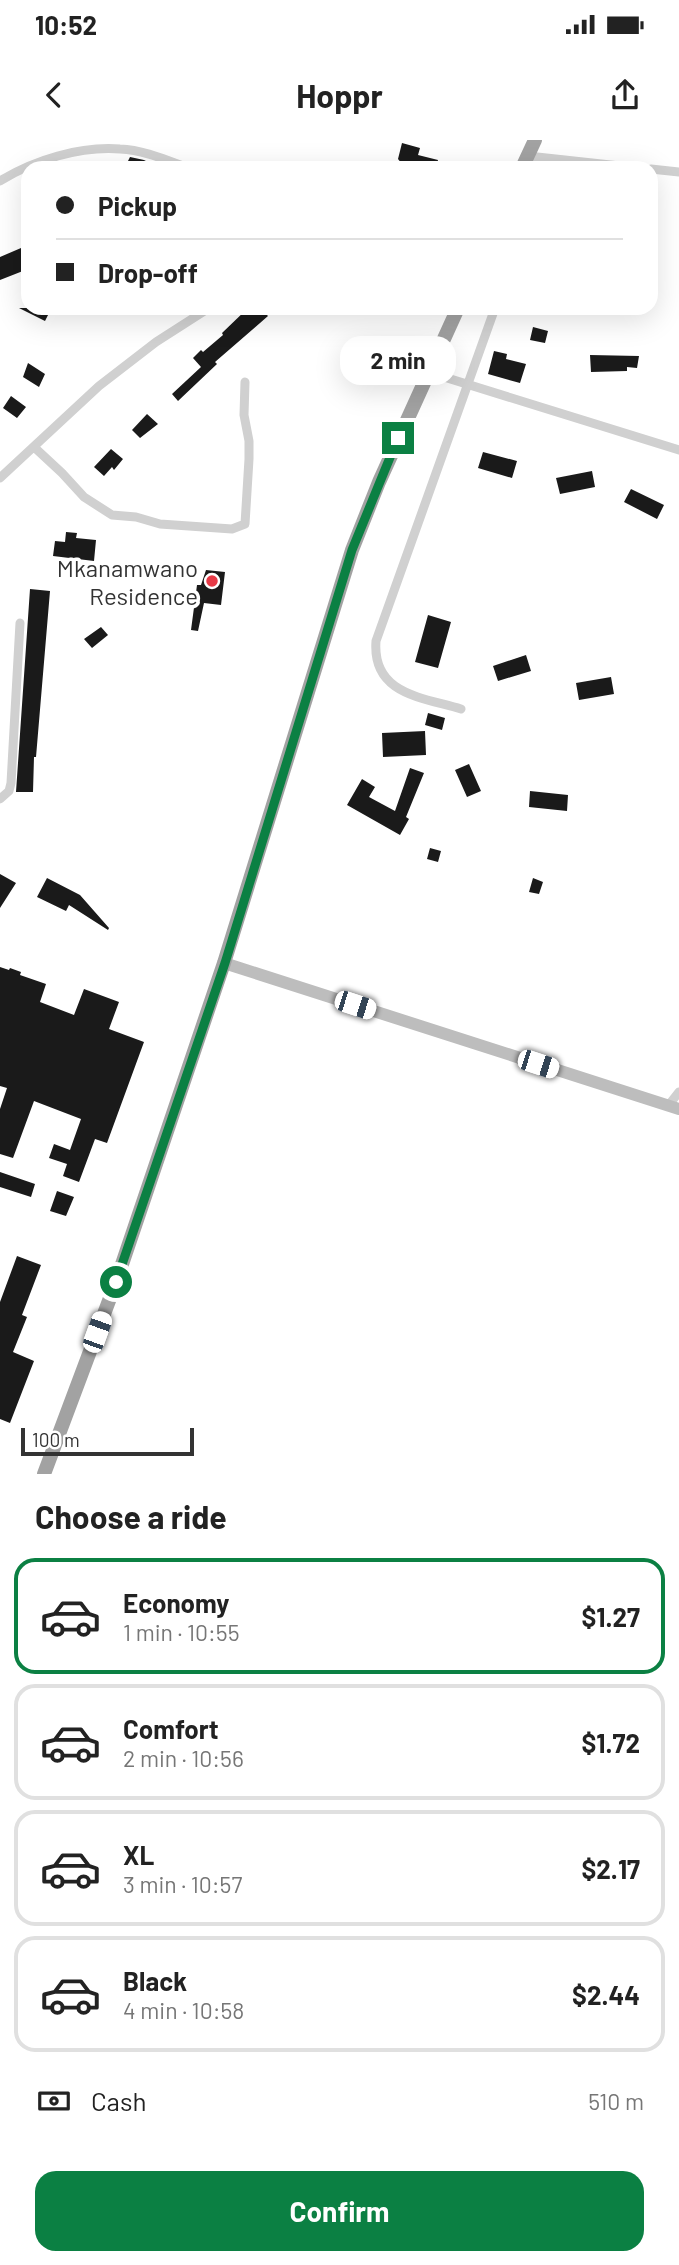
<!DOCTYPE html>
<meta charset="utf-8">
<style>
:root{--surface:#fff;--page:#f2f2f2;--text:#222;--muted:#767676;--line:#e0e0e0;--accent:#0b8043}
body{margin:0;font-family:Barlow,sans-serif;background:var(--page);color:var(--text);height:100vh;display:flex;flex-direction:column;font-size:26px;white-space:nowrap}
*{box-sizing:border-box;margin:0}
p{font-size:23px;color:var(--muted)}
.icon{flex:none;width:38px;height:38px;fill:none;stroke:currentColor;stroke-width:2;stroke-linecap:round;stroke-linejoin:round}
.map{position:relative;height:1334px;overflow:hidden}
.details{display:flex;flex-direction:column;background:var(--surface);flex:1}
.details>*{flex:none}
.banner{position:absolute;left:21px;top:21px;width:637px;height:154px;border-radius:21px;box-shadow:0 7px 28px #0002;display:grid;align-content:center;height:154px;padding:0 35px;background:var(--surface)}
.scale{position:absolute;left:21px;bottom:18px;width:173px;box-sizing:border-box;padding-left:7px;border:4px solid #333;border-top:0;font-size:19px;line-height:24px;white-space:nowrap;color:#333;-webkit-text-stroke:5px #fff;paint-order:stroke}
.end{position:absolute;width:32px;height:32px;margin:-16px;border:9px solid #0b8043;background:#fff;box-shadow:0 0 0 4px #fff}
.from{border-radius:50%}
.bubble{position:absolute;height:49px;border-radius:21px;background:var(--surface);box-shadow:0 7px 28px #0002;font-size:23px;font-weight:700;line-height:49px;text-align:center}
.car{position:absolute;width:21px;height:42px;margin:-21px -10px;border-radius:9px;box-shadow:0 0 5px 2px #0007;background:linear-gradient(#fff 24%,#345 0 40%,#fff 0 76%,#345 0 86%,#fff 0)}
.banner b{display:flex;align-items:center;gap:24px;height:66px;font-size:26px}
.banner b+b{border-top:2px solid var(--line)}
.banner i{width:18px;height:18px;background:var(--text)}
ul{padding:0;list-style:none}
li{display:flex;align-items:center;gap:21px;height:116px;margin:0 14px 10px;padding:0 21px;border:4px solid var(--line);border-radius:21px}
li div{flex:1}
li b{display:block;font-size:26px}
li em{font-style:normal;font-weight:700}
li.selected{border-color:var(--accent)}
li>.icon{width:63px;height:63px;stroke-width:1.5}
h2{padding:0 35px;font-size:32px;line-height:84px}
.pay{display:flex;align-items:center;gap:18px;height:77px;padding:0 35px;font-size:26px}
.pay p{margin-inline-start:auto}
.cta{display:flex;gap:14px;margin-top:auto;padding:14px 35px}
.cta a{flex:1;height:80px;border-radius:21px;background:var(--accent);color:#fff;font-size:28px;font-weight:700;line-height:80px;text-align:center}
.status{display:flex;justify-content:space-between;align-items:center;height:49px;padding:0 35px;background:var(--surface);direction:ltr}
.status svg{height:19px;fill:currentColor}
header{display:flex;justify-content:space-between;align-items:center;height:91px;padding:0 35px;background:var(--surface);font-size:32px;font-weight:700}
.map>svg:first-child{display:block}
</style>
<div class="status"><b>10:52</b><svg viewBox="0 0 49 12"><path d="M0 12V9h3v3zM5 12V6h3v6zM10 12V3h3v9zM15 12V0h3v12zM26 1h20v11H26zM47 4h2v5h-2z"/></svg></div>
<header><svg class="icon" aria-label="back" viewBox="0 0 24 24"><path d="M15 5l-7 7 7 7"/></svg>Hoppr<svg class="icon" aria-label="share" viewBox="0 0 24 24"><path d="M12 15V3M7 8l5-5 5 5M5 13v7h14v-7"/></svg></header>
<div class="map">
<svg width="679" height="1334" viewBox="0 0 679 1334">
<rect width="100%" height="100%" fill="#fff"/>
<!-- building -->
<path fill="#1a1a1a" d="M402 3 420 8 418 15 438 20 436 28 412 24 410 27 402 24 398 19Z
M130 17 144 20 159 28H140L128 21Z
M28 105V129L0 140V117Z
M19 168H44L50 171 45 181Z
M248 168H260L268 176 215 222 217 224 178 261 172 254 201 227 193 218 201 210 203 212 223 195 222 193Z
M533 187 548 191 545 203 530 200Z
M494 211 507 214 506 219 526 224 520 243 488 234Z
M590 215 639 216 637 228 627 227V231L591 232Z
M28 223 45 234 39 247 23 237Z
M11 256 26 267 17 278 3 268Z
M147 274 158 284 140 298 132 290Z
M111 309 123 319 114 330 112 327 104 336 94 327Z
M483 312 517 321 512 338 478 328Z
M592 331 595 347 560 354 556 338Z
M631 349 664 365 657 379 624 362Z
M66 392 77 393 76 398 96 400 94 421 53 416 55 401 65 402Z
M206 430 225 432 221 465 204 463 198 491 191 490 197 445H201Z
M30 449 50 451 36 617H34L33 652H16Z
M428 475 451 482 438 528 415 522Z
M101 487 108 495 92 508 84 499Z
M526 515 531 531 498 541 493 526Z
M611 537 614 554 579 560 576 543Z
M428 573 445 578 442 590 425 585Z
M425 591 426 615 383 617 382 593Z
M469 624 481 651 467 657 455 630Z
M410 628 424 633 406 677 409 679 400 695 347 665 362 639 375 647 369 657 395 671Z
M530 651 568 655 567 671 529 667Z
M430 708 441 711 438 722 427 719Z
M0 734 16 743 0 768Z
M47 738 80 755 109 788 108 790 69 765 66 771 37 757Z
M533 738 543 742 539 754 529 752Z
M0 827 9 830 10 828 21 832 20 835 46 844 40 862 74 875 84 849 119 862 109 889 144 902 107 1003 95 999 79 1042 63 1036 67 1024 49 1018 54 1004 70 1010 81 979 34 961 13 1018 0 1014V969L7 948 0 946Z
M0 1032 35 1044 31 1057 0 1047Z
M57 1051 74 1057 66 1076 50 1071Z
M17 1116 41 1125 22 1175 27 1177 13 1212 34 1221 10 1283 0 1279V1162Z"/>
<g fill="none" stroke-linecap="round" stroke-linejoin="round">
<!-- minor -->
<path stroke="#d0d0d0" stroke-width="9" d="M528 16 638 28
M651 29 679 32
M0 41C34 20 80 6 120 9 144 10 166 20 188 28
M428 232 679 310
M34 307 62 333 84 357 112 375 136 377 160 384 232 389 245 384 249 319V301L244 275 245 242
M0 338 99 246 156 202 209 168
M461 569C421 557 372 554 376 501L495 168
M0 659 9 651 11 643 20 483
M668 966 679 952"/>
<!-- secondary -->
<path stroke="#bdbdbd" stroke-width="12" d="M224 823 679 969"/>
<!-- trunk -->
<path stroke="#a2a2a2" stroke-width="14" d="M522 28 535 0
M44 1334 116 1142 224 823 352 410 379 342 458 168"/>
</g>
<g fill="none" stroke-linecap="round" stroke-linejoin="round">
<!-- route -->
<path stroke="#0b8043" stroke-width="9" d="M116 1142 225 823 352 410 398 298"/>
</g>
<!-- markers -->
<circle fill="#e63946" stroke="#fff" stroke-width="2.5" cx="212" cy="441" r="7"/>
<g text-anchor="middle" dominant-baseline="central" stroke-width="7" stroke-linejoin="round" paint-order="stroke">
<!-- poi labels -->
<g font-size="24" fill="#333" stroke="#fff" text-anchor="end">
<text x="198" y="427">Mkanamwano<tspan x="198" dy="28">Residence</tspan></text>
</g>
</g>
</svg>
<div class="scale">100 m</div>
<i class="end from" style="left:116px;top:1142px"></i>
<i class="end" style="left:398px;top:298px"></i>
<div class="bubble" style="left:340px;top:196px;width:116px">2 min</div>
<i class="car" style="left:355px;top:865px;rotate:108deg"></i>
<i class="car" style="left:538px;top:924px;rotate:108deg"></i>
<i class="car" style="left:97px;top:1192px;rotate:20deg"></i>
<div class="banner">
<b><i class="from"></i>Pickup</b>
<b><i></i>Drop-off</b>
</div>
</div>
<section class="details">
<h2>Choose a ride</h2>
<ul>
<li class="selected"><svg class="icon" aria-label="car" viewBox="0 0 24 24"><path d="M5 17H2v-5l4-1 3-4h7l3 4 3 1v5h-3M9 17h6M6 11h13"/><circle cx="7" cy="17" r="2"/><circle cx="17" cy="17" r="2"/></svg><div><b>Economy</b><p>1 min · 10:55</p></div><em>$1.27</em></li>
<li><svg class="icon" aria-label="car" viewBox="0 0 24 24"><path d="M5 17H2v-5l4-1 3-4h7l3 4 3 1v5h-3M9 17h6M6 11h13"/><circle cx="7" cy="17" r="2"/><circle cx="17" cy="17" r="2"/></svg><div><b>Comfort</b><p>2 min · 10:56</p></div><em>$1.72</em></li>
<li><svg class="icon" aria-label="car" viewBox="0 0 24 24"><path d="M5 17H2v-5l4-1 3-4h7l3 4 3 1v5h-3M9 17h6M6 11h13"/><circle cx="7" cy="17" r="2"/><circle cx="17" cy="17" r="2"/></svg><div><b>XL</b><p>3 min · 10:57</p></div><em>$2.17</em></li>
<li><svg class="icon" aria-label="car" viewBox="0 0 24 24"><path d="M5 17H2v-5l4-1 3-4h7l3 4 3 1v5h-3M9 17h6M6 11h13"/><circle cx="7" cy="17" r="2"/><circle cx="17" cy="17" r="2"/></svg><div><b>Black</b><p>4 min · 10:58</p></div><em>$2.44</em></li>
</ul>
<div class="pay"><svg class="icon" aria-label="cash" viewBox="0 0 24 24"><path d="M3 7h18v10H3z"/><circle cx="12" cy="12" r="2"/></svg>Cash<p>510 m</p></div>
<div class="cta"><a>Confirm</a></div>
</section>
